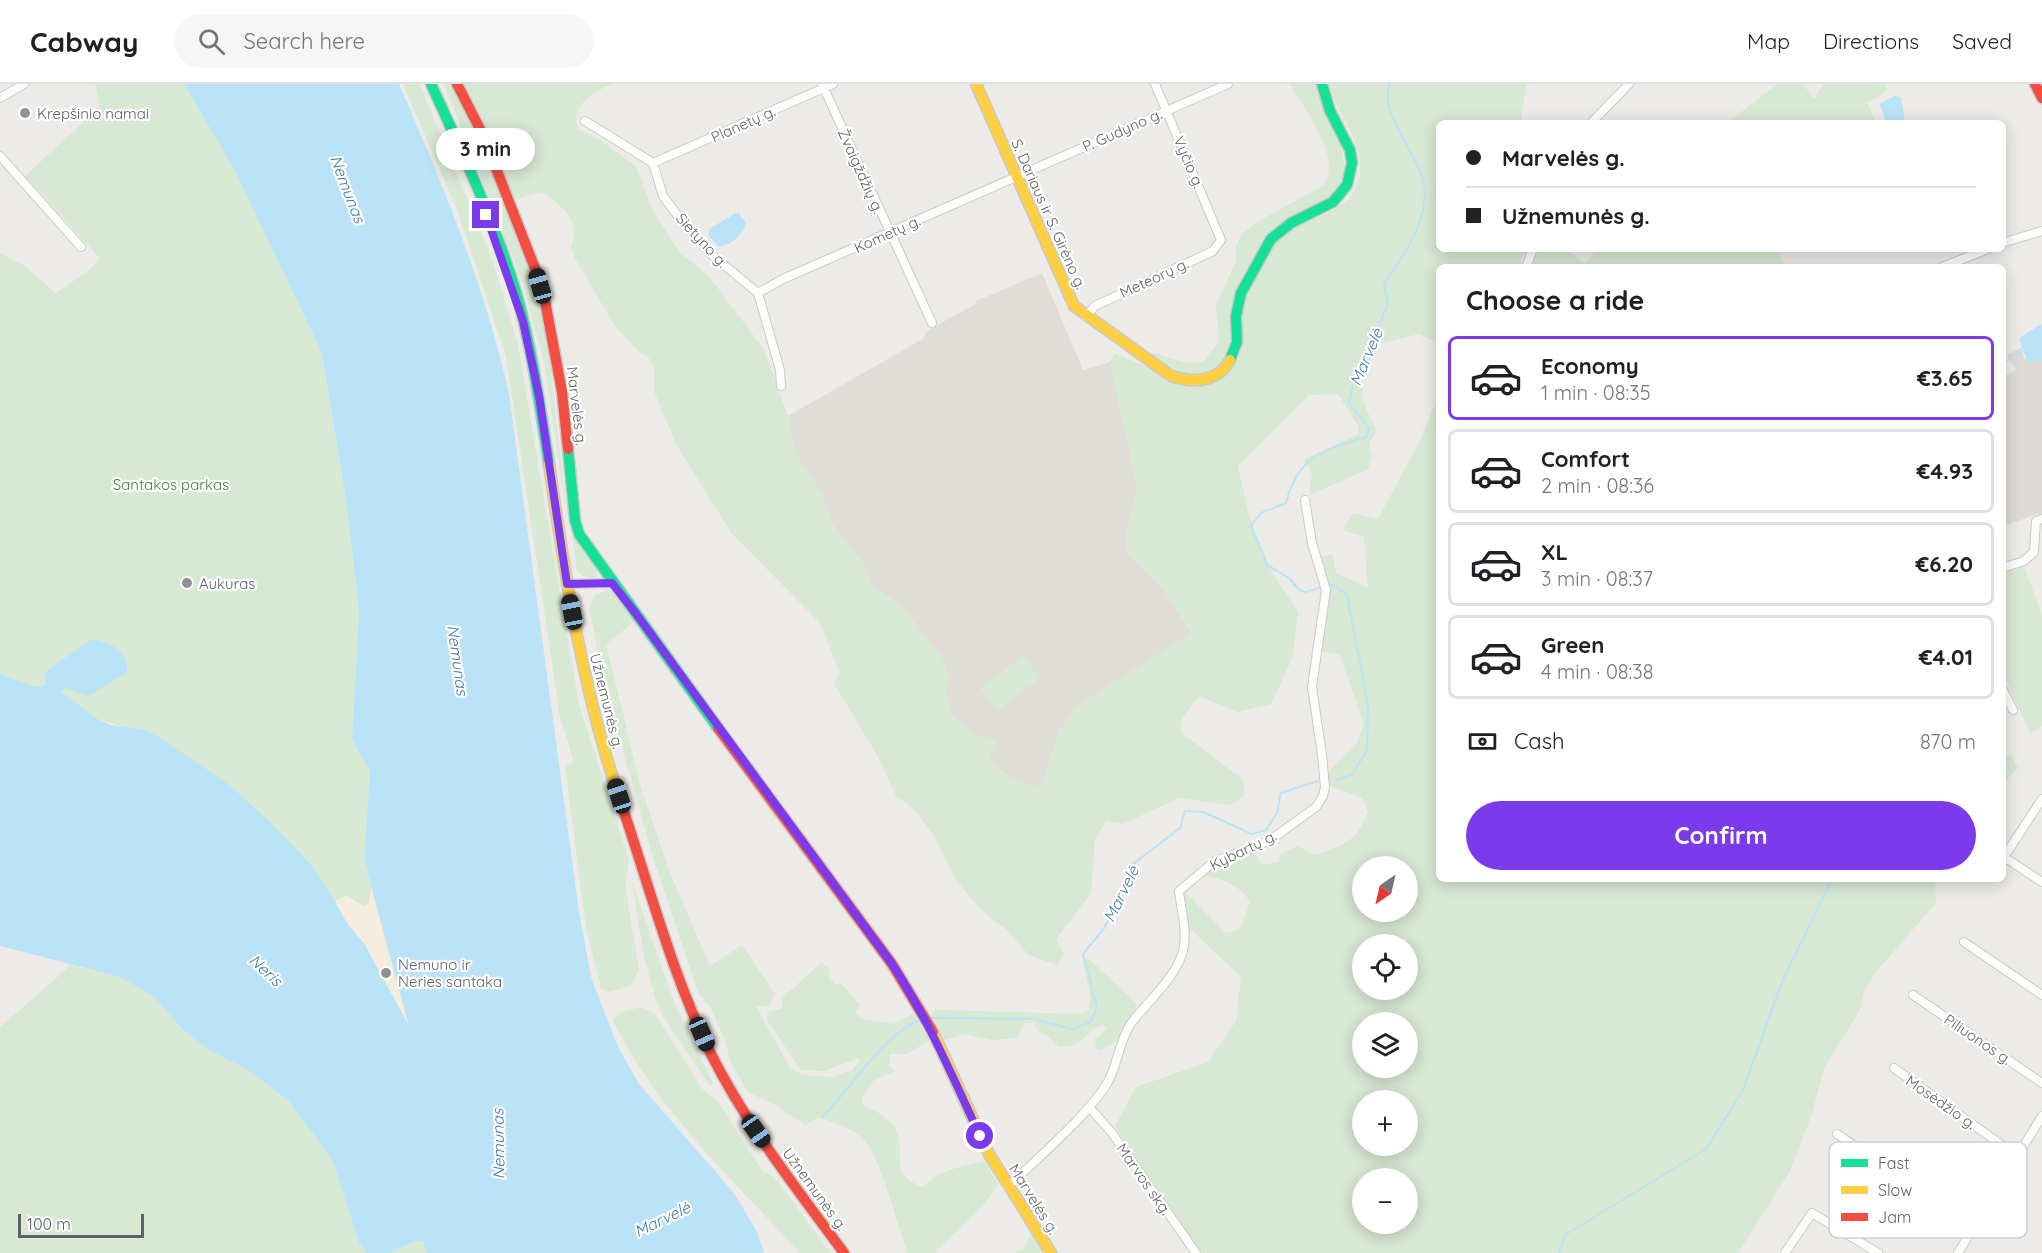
<!DOCTYPE html>
<meta charset="utf-8">
<style>
:root{--surface:#fff;--page:#f6f6f6;--text:#202124;--muted:#757577;--line:#e0e0e0;--accent:#7c3aed}
body{margin:0;font-family:Quicksand,sans-serif;background:var(--page);color:var(--text);height:100vh;display:flex;flex-direction:column;font-size:22px;white-space:nowrap}
*{box-sizing:border-box;margin:0}
p{font-size:20px;color:var(--muted)}
.icon{flex:none;width:33px;height:33px;fill:none;stroke:currentColor;stroke-width:2;stroke-linecap:round;stroke-linejoin:round}
.map{position:relative;flex:1;overflow:hidden}
.side{position:absolute;left:1436px;top:180px;width:570px;height:618px;display:flex;flex-direction:column;background:var(--surface);border-radius:9px;box-shadow:0 3px 15px #0003}
.side>*{flex:none}
.hud{position:absolute;left:1436px;top:36px;width:570px;height:132px;border-radius:9px;box-shadow:0 3px 15px #0003;display:grid;align-content:center;height:132px;padding:0 30px;background:var(--surface)}
.needle{width:39px;rotate:214deg}
.tools{position:absolute;left:1352px;top:772px;display:grid;gap:12px}
.tools a{display:grid;place-items:center;width:66px;height:66px;border-radius:50%;background:var(--surface);box-shadow:0 3px 15px #0003;font-size:30px}
.scale{position:absolute;left:18px;bottom:15px;width:126px;box-sizing:border-box;padding-left:6px;border:3px solid #5d6165;border-top:0;font-size:16px;line-height:21px;white-space:nowrap;color:#5d6165;-webkit-text-stroke:4px #fff;paint-order:stroke}
.end{position:absolute;width:27px;height:27px;margin:-14px;border:8px solid #7c3aed;background:#fff;box-shadow:0 0 0 3px #fff}
.from{border-radius:50%}
.bubble{position:absolute;height:42px;border-radius:21px;background:var(--surface);box-shadow:0 3px 15px #0003;font-size:20px;font-weight:700;line-height:42px;text-align:center}
.car{position:absolute;width:18px;height:36px;margin:-18px -9px;border-radius:8px;box-shadow:0 0 4px 2px #0007;background:linear-gradient(#222 24%,#8ab4d8 0 40%,#222 0 76%,#8ab4d8 0 86%,#222 0)}
.hud b{display:flex;align-items:center;gap:21px;height:57px;font-size:22px}
.hud b+b{border-top:2px solid var(--line)}
.hud i{width:15px;height:15px;background:var(--text)}
ul{padding:0;list-style:none}
li{display:flex;align-items:center;gap:18px;height:84px;margin:0 12px 9px;padding:0 18px;border:3px solid var(--line);border-radius:9px}
li div{flex:1}
li b{display:block;font-size:22px}
li em{font-style:normal;font-weight:700}
li.active{border-color:var(--accent)}
li>.icon{width:54px;height:54px;stroke-width:1.5}
h2{padding:0 30px;font-size:27px;line-height:72px}
.pay{display:flex;align-items:center;gap:15px;height:66px;padding:0 30px;font-size:22px}
.pay p{margin-inline-start:auto}
.primary-button{display:flex;gap:12px;margin-top:auto;padding:12px 30px}
.primary-button a{flex:1;height:69px;border-radius:36px;background:var(--accent);color:#fff;font-size:24px;font-weight:700;line-height:69px;text-align:center}
header{display:flex;align-items:center;gap:36px;box-sizing:border-box;height:84px;padding:0 30px;background:var(--surface);border-bottom:2px solid var(--line)}
header strong{font-size:28px}
nav{display:flex;gap:33px;margin-inline-start:auto;font-size:21px}
.search{width:420px;height:54px;background:var(--page);display:flex;align-items:center;gap:15px;box-sizing:border-box;padding:0 21px;border-radius:33px;color:var(--muted);font-size:22px}
.map>svg:first-child{display:block}
</style>
<header>
<strong>Cabway</strong>
<div class="search"><svg class="icon" aria-label="search" viewBox="0 0 24 24"><circle cx="10" cy="10" r="6"/><path d="M15 15l6 6"/></svg>Search here</div>
<nav><a>Map</a><a>Directions</a><a>Saved</a></nav>
</header>
<div class="map">
<svg width="2042" height="1169" viewBox="0 0 2042 1169">
<rect width="100%" height="100%" fill="#edebe7"/>
<!-- industrial -->
<path fill="#dddad7" d="M2022 263 2024 274 2032 279 2042 276V440L2038 430 2003 442V293L2016 286 2007 271Z"/>
<!-- education -->
<path fill="#e0ddd7" d="M1042 189 1083 286 1110 278 1138 406 1126 451 1127 468 1162 503 1192 549 1077 622 1059 647 1041 706 1011 694 988 676 975 652 951 630 946 606 901 521 873 503 863 480 831 438 823 412 796 371 788 332 921 256 930 245 976 220V217Z"/>
<!-- green -->
<path fill="#d7e8d3" fill-rule="evenodd" d="M95 0H184L234 85 322 269 346 416 359 527 352 655 370 688 364 775 410 946 326 802 309 778 267 735 230 701 159 653 98 635 61 608 64 604 88 612 127 589 126 576 92 555 46 586V600L42 603 30 601 0 590V169L25 182 56 209 88 187 100 174 25 92 100 23Z
M403 0H419L421 3 493 178 518 261 579 621 629 776 625 802 639 886 630 902 609 908 601 905 586 844 565 682 574 678 560 632 506 272 457 126Z
M444 0H612C592 9 579 15 575 38L580 46 599 55 636 82 653 127 680 169 708 191 763 264 788 332 796 371 823 412 831 438 863 480 873 503 901 521 941 571 950 595 946 606 951 630 975 652 997 656 988 676 1011 694 1040 705 1059 647 1077 622 1192 548 1162 503 1127 468 1126 451 1138 406 1110 278 1115 270C1129 276 1144 281 1157 288 1164 292 1170 297 1177 299 1197 307 1235 290 1241 268 1245 254 1239 236 1242 222 1244 206 1266 164 1278 154 1302 131 1346 135 1358 99 1370 65 1337 31 1329 0H1527L1521 30 1522 39H1438V165H1526L1519 183H1438V259L1419 250 1377 260C1361 301 1354 305 1377 346L1369 360 1372 372 1368 385 1309 411 1312 390 1304 375 1359 350V343L1338 310 1309 311 1238 382 1248 429 1270 485 1298 528 1292 575 1271 620 1238 628 1199 612 1181 636V648L1244 697V712L1230 721 1179 714 1123 740 1106 737 1095 755 1091 809 1056 855 1064 871 1057 881 1029 871 1007 846 981 826 956 796 932 749 914 725 896 712 877 671 834 599 840 589 820 539 732 450 677 362 654 307 655 287 649 274 638 267 615 242 574 173 571 163C582 137 562 121 541 108L507 118 533 193 546 244 568 441 544 278 522 197Z
M1290 0H1317C1322 28 1349 63 1343 91 1335 129 1281 130 1262 160 1252 175 1240 195 1235 213 1228 236 1240 269 1218 286 1191 305 1166 284 1145 267 1167 271 1182 283 1204 277L1219 257 1216 221 1236 177V162L1241 151 1255 139 1323 102C1344 75 1304 25 1290 0Z
M1778 0H1803L1814 15 1824 0H1884L1888 6 1867 19 1876 39H1727Z
M1533 165H1566L1585 179 1598 165H1777L1786 183H1526Z
M1438 313V795H1935L1936 819 1877 887 1864 907 1860 926 1824 984 1812 1030 1790 1087 1738 1169H1200L1168 1126 1115 1042 1136 1003 1208 978 1236 937 1241 893 1189 844 1182 811 1184 807 1226 849C1243 849 1245 831 1250 818 1241 801 1219 793 1202 792L1214 781 1254 766 1262 781 1278 778 1281 770 1297 762 1315 771C1345 761 1356 758 1368 728L1362 714 1327 701 1329 687 1357 659 1364 639 1339 570 1322 567 1329 515 1319 474 1332 470 1336 489 1368 504 1364 453 1343 446 1353 429 1378 435 1421 354ZM1362 783H1407V828H1362ZM1362 861H1407V906H1362ZM1362 939H1407V984H1362ZM1362 1017H1407V1062H1362ZM1362 1095H1407V1140H1362Z
M572 452 578 457 598 486 597 492C590 496 583 493 577 487Z
M2023 480 2042 530V642L2030 649 2003 589 2002 486Z
M607 506 614 508 635 537 606 560 640 701 670 789 710 882 742 861 775 910 768 922H756L790 984 803 991 832 993 852 986 860 977 859 974 824 987 801 986 767 936 768 928 783 924 781 915 821 879 829 884V894L836 901 841 899 860 921 855 928 862 935 893 940 913 930 930 956 907 970H890L889 981 895 987 874 996 862 1013V1020C871 1025 887 1032 893 1041 909 1065 885 1090 923 1103 939 1085 963 1083 985 1077L998 1101 985 1119 934 1169H908C896 1140 882 1072 861 1053 850 1043 831 1038 818 1033L805 1041 777 1022 748 1008 730 977 726 958 710 923 699 910 652 770 607 610 589 523 594 512Z
M1023 572 1040 594 997 627 980 604Z
M2011 671 2018 684 2003 699V673Z
M632 798 674 918 713 999 710 1002 662 931 656 916 644 873Z
M1089 875 1136 919C1139 937 1117 962 1100 966L1096 964 1095 956 1107 945 1103 941C1085 945 1088 963 1059 963L1045 950 1038 948 1034 938 1024 939 1017 954 991 956 965 950 945 956 932 930 935 926H942L1082 930 1089 925 1091 915 1083 877Z
M71 881 120 893 154 913 183 946 212 968 246 985 288 1016 333 1077 359 1159 367 1169H0V943Z
M641 923 656 931 702 1005 718 1017 764 1090 768 1088 778 1098 831 1169H800C733 1096 657 1026 613 937L619 929Z
M1031 1148 1044 1169H1015L1024 1163Z
M416 1157H423L427 1162V1169H388Z"/>
<!-- sand -->
<path fill="#f4eddd" d="M371 803 410 946 365 861 347 839 335 817 347 811 363 822 369 819Z"/>
<!-- water -->
<path fill="#bbe3f7" d="M184 0H399C443 101 485 202 509 310L579 828 591 893 618 963 639 1000 734 1109 757 1148 764 1169H427L423 1157H416L388 1169H367L359 1159 333 1077 288 1016 246 985 212 968 183 946 154 913 120 893 0 862V590L30 601 42 603 46 600 44 589 48 585 92 555C110 558 130 568 127 589L88 612 64 604 61 608 98 635 111 641 141 645 159 653 230 701 267 735 309 778 326 802 347 839 365 861 409 942 364 775 370 688 352 655 359 527 346 416 322 269 234 85Z
M1895 12 1901 13 1905 39H1887L1879 20Z
M738 128 746 139C743 151 730 163 718 162L708 151 709 145Z
M2042 240V276L2028 279 2019 254Z"/>
<g fill="none" stroke-linecap="round" stroke-linejoin="round">
<!-- stream -->
<path stroke="#bbe3f7" stroke-width="2" d="M2002 279 2025 266
M1328 502 1332 500 1347 511 1368 621 1367 666 1352 691 1336 696
M1322 503 1306 508 1299 506 1289 494 1267 481 1251 442 1261 429 1286 419C1298 372 1323 366 1366 353L1369 344 1349 319 1352 304 1388 220 1384 200C1403 172 1422 147 1425 113 1428 77 1376 33 1390 0
M931 934 1034 935 1072 945 1091 938 1097 923 1083 870 1105 843 1133 780 1180 744 1185 727 1203 728 1252 750 1266 746 1277 729 1281 709 1318 697
M822 1033C848 1009 888 944 922 936
M1559 1169 1565 1151 1706 1065 1743 1006 1782 898 1832 795"/>
<!-- street casing -->
<g stroke="#c9cac9" stroke-width="10">
<path id="street" d="M822 0 932 239
M0 14 24 0
M585 37 653 79 663 112 684 140 712 171 758 209 780 286 781 302
M1591 39 1629 0
M0 72 81 163
M653 79 833 0
M2002 159 2042 147
M1526 183 1533 165
M1942 183 1988 165
M758 209 783 195 1228 0
M1086 232 1095 222 1213 167 1221 156 1155 0
M2002 484 2024 477 2034 468 2036 437 2042 435
M567 500 612 499
M2002 604 2013 626
M2042 715 2004 773 2042 798
M1964 858 2042 911
M1913 911 2042 999
M1894 984 2017 1072
M1089 1023 1112 1049 1196 1169
M1837 1050 1973 1143
M1008 1103C1035 1076 1092 1028 1109 996 1118 978 1119 959 1130 941 1147 917 1175 896 1183 867 1188 848 1181 826 1179 807L1215 777 1269 757 1316 723 1323 712 1325 703 1322 671 1312 603 1326 506 1312 459 1305 416
M1785 1169 1812 1129 1878 1169
M1958 1169 2042 1032"/>
</g>
<!-- fast casing -->
<g stroke="#c9c9c9" stroke-width="13">
<path id="fast" d="M431 0C462 68 494 136 516 208 532 264 540 322 549 380
M1230 276 1237 258 1236 232 1241 209 1271 155 1291 139 1333 118 1347 101 1352 79 1350 66 1330 27 1322 0
M568 365 575 436 579 450 718 644"/>
</g>
<!-- slow casing -->
<g stroke="#c9c9c9" stroke-width="13">
<path id="slow" d="M976 0 1074 222 1171 292C1192 299 1218 299 1230 276
M549 380C565 492 582 602 618 710
M933 948 989 1070 1051 1169"/>
</g>
<!-- jam casing -->
<g stroke="#c9c9c9" stroke-width="13">
<path id="jam" d="M457 0 483 51 536 187 545 217 562 308 568 365
M2035 0 2042 14
M718 644 892 880 933 948
M618 710C648 797 671 889 712 972 748 1043 797 1105 844 1169"/>
</g>
<!-- street -->
<use href="#street" stroke="#fcfcfb" stroke-width="8"/>
<!-- fast -->
<use href="#fast" stroke="#16e098" stroke-width="10"/>
<!-- slow -->
<use href="#slow" stroke="#ffcf43" stroke-width="10"/>
<!-- jam -->
<use href="#jam" stroke="#f24e42" stroke-width="10"/>
</g>
<g fill="none" stroke-linecap="round" stroke-linejoin="round">
<!-- route -->
<path stroke="#7c3aed" stroke-width="8" d="M486 131 523 237 539 312 567 500 612 499 637 531 892 880C928 935 953 993 980 1052"/>
</g>
<!-- markers -->
<g fill="#8f9192" stroke="#fff" stroke-width="2">
<circle cx="25" cy="29" r="6"/>
<circle cx="187" cy="499" r="6"/>
<circle cx="386" cy="889" r="6"/>
</g>
<g text-anchor="middle" dominant-baseline="central" stroke-width="4.5" stroke-linejoin="round" paint-order="stroke">
<!-- poi labels -->
<g font-size="15" fill="#5d6165" stroke="#fff" text-anchor="start">
<text x="37" y="29">Krepšinio namai</text>
<text x="199" y="499">Aukuras</text>
<text x="398" y="880">Nemuno ir<tspan x="398" dy="17">Neries santaka</tspan></text>
</g>
<!-- street labels -->
<g font-size="15" fill="#5d6165" stroke="#fff">
<text transform="translate(743 40) rotate(-24)">Planetų g.</text>
<text transform="translate(1122 46) rotate(-24)">P. Gudyno g.</text>
<text transform="translate(1189 78) rotate(67)">Vyčio g.</text>
<text transform="translate(861 87) rotate(66)">Žvaigždžių g.</text>
<text transform="translate(1049 130) rotate(66)">S. Dariaus ir S. Girėno g.</text>
<text transform="translate(887 150) rotate(-24)">Kometų g.</text>
<text transform="translate(702 156) rotate(47)">Sietyno g.</text>
<text transform="translate(1154 194) rotate(-25)">Meteorų g.</text>
<text transform="translate(577 322) rotate(83)">Marvelės g.</text>
<text transform="translate(607 617) rotate(76)">Užnemunės g.</text>
<text transform="translate(1243 766) rotate(-26)">Kybartų g.</text>
<text transform="translate(1978 955) rotate(34)">Piliuonos g.</text>
<text transform="translate(1941 1018) rotate(35)">Mosėdžio g.</text>
<text transform="translate(1144 1095) rotate(55)">Marvos skg.</text>
<text transform="translate(815 1105) rotate(54)">Užnemunės g.</text>
<text transform="translate(1034 1115) rotate(58)">Marvelės g.</text>
</g>
<!-- park labels -->
<g font-size="15" fill="#398336" stroke="#fff">
<text x="171" y="400">Santakos parkas</text>
</g>
<!-- water labels -->
<g font-size="16" font-style="italic" fill="#407aa7" stroke="#fff">
<text transform="translate(348 105) rotate(69)">Nemunas</text>
<text transform="translate(1366 273) rotate(-67)">Marvelė</text>
<text transform="translate(458 576) rotate(82)">Nemunas</text>
<text transform="translate(1121 810) rotate(-64)">Marvelė</text>
<text transform="translate(266 886) rotate(43)">Neris</text>
<text transform="translate(498 1060) rotate(-91)">Nemunas</text>
<text transform="translate(662 1135) rotate(-26)">Marvelė</text>
</g>
</g>
<!-- legend -->
<rect x="1829" y="1058" width="198" height="96" rx="9" fill="#fff" stroke="#ced0d1" stroke-width="1.5"/>
<rect x="1841" y="1075" width="27" height="8" fill="#16e098"/>
<rect x="1841" y="1102" width="27" height="8" fill="#ffcf43"/>
<rect x="1841" y="1129" width="27" height="8" fill="#f24e42"/>
<g font-size="16" fill="#5d6165">
<text x="1878" y="1085">Fast</text>
<text x="1878" y="1112">Slow</text>
<text x="1878" y="1139">Jam</text>
</g>
</svg>
<div class="tools">
<a><svg class="needle" viewBox="-14 -14 28 28"><path d="M0-13l5 13h-10z" fill="#e53935"/><path d="M0 13l5-13h-10z" fill="#757577"/></svg></a>
<a><svg class="icon" aria-label="locate" viewBox="0 0 24 24"><circle cx="12" cy="12" r="6"/><path d="M12 2v4M12 18v4M2 12h4M18 12h4"/></svg></a>
<a><svg class="icon" aria-label="layers" viewBox="0 0 24 24"><path d="M12 4l9 5-9 5-9-5zM3 14l9 5 9-5"/></svg></a>
<a>+</a>
<a>−</a>
</div>
<div class="scale">100 m</div>
<i class="end from" style="left:980px;top:1052px"></i>
<i class="end" style="left:486px;top:131px"></i>
<div class="bubble" style="left:436px;top:44px;width:99px">3 min</div>
<i class="car" style="left:540px;top:202px;rotate:344deg"></i>
<i class="car" style="left:572px;top:528px;rotate:349deg"></i>
<i class="car" style="left:619px;top:712px;rotate:342deg"></i>
<i class="car" style="left:702px;top:950px;rotate:156deg"></i>
<i class="car" style="left:756px;top:1047px;rotate:145deg"></i>
<div class="hud">
<b><i class="from"></i>Marvelės g.</b>
<b><i></i>Užnemunės g.</b>
</div>
<section class="side">
<h2>Choose a ride</h2>
<ul>
<li class="active"><svg class="icon" aria-label="car" viewBox="0 0 24 24"><path d="M5 17H2v-5l4-1 3-4h7l3 4 3 1v5h-3M9 17h6M6 11h13"/><circle cx="7" cy="17" r="2"/><circle cx="17" cy="17" r="2"/></svg><div><b>Economy</b><p>1 min · 08:35</p></div><em>€3.65</em></li>
<li><svg class="icon" aria-label="car" viewBox="0 0 24 24"><path d="M5 17H2v-5l4-1 3-4h7l3 4 3 1v5h-3M9 17h6M6 11h13"/><circle cx="7" cy="17" r="2"/><circle cx="17" cy="17" r="2"/></svg><div><b>Comfort</b><p>2 min · 08:36</p></div><em>€4.93</em></li>
<li><svg class="icon" aria-label="car" viewBox="0 0 24 24"><path d="M5 17H2v-5l4-1 3-4h7l3 4 3 1v5h-3M9 17h6M6 11h13"/><circle cx="7" cy="17" r="2"/><circle cx="17" cy="17" r="2"/></svg><div><b>XL</b><p>3 min · 08:37</p></div><em>€6.20</em></li>
<li><svg class="icon" aria-label="car" viewBox="0 0 24 24"><path d="M5 17H2v-5l4-1 3-4h7l3 4 3 1v5h-3M9 17h6M6 11h13"/><circle cx="7" cy="17" r="2"/><circle cx="17" cy="17" r="2"/></svg><div><b>Green</b><p>4 min · 08:38</p></div><em>€4.01</em></li>
</ul>
<div class="pay"><svg class="icon" aria-label="cash" viewBox="0 0 24 24"><path d="M3 7h18v10H3z"/><circle cx="12" cy="12" r="2"/></svg>Cash<p>870 m</p></div>
<div class="primary-button"><a>Confirm</a></div>
</section>
</div>
